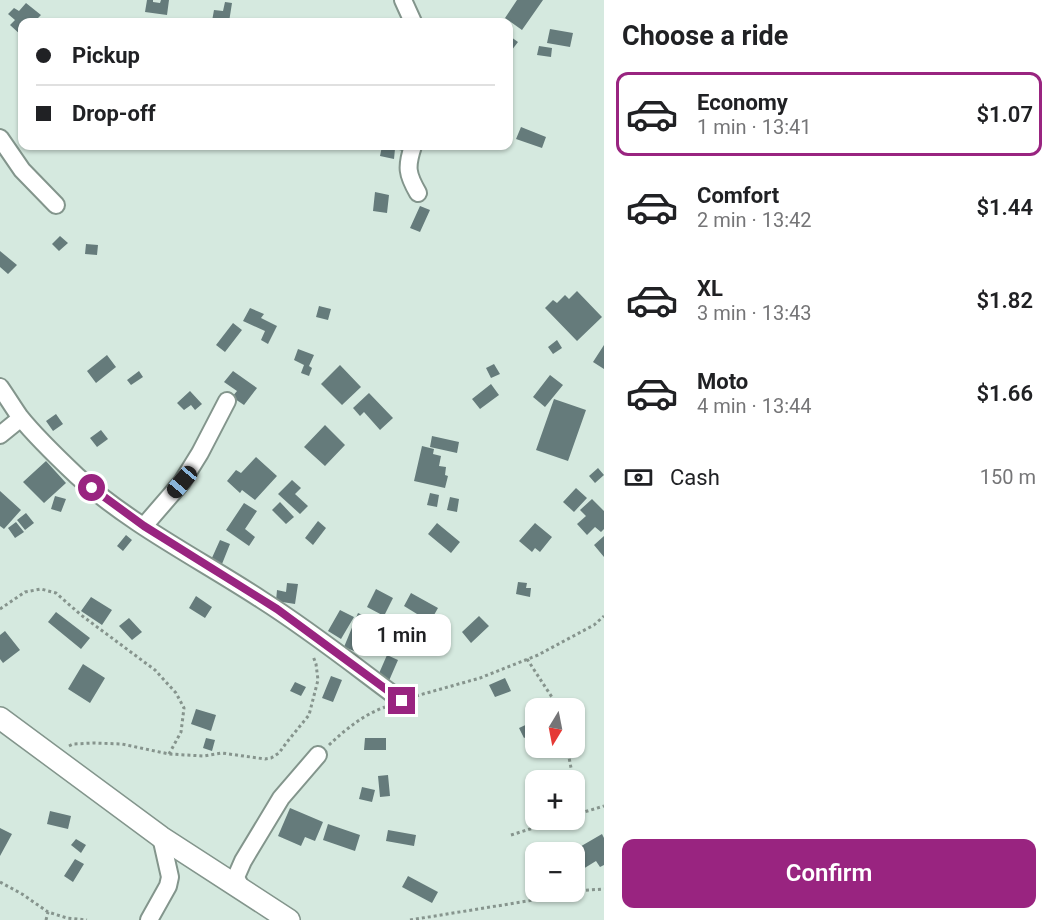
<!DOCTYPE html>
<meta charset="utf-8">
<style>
:root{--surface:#fff;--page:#f2f2f2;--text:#202124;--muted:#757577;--line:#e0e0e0;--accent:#992480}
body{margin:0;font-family:Roboto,sans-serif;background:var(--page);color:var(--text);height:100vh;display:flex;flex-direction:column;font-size:22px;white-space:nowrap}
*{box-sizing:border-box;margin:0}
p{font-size:20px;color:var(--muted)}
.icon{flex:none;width:33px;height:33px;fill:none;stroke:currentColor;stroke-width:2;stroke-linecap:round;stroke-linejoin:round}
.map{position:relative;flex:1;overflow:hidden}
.drawer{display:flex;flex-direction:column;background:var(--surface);width:450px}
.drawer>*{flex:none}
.banner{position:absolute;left:18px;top:18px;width:495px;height:132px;border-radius:12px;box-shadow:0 2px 4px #0004;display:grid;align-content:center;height:132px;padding:0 18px;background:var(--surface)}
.needle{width:39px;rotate:190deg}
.controls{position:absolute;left:525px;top:698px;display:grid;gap:12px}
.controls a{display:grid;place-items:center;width:60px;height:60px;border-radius:12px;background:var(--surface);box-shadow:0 2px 4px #0004;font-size:30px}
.end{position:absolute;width:27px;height:27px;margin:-14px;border:8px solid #992480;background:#fff;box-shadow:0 0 0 3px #fff}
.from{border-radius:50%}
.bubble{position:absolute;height:42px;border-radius:12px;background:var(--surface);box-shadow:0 2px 4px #0004;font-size:20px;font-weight:600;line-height:42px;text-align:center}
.car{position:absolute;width:18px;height:36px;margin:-18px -9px;border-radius:8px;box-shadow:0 0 4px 2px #0007;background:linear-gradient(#222 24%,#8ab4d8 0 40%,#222 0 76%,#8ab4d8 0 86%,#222 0)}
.banner b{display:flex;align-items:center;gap:21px;height:57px;font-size:22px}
.banner b+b{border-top:2px solid var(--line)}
.banner i{width:15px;height:15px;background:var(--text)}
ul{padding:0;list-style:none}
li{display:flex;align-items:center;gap:18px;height:84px;margin:0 12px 9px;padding:0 6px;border:3px solid transparent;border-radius:12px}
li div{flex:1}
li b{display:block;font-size:22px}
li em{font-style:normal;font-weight:600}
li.on{border-color:var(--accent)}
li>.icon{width:54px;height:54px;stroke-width:1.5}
h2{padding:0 18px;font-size:27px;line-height:72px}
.pay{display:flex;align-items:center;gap:15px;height:66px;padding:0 18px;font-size:22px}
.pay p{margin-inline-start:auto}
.cta{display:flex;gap:12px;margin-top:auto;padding:12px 18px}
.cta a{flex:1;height:69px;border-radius:12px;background:var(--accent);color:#fff;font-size:24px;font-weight:600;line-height:69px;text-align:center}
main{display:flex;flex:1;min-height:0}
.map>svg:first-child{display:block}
</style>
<main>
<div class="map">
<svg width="604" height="920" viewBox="0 0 604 920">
<rect width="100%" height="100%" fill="#d5e9df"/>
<!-- building -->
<path fill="#657b7b" d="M147 0H153V2L160 3 161 0H169L167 15 145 12Z
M517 0H543L522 30 505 18Z
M225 2 232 3 229 22 212 21 214 10 223 11Z
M26 3 41 15 34 22H22V36L10 25 15 20 8 14 14 8 19 11Z
M550 29 573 33 570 47 547 43Z
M508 31 513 34 511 37 518 42 508 55Z
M539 46 552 48 551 57 537 55Z
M521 127 546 137 542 148 516 139Z
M382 146H404L403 151 395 149 394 159 380 156Z
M375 192 389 195 387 213 373 211Z
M420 206 430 210 420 232 410 228Z
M60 236 68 243 59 251 52 244Z
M86 244 98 245 97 255 85 254Z
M0 251 17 265 8 274 0 267Z
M577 291 602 317 577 341 545 308 553 300 557 303 565 295 569 299Z
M319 306 331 309 328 320 316 317Z
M250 308 264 314 261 318 277 326 268 344 261 340 265 331 243 321Z
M233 323 242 330 225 352 216 345Z
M557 340 562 348 553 354 548 347Z
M604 345V369L593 362Z
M298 349 314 355 309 366 312 368 309 376 301 373 304 365 294 360Z
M107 355 116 367 96 383 87 371Z
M494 364 500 374 491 378 486 368Z
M340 365 361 387 342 405 321 384Z
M139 371 143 377 131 385 127 380Z
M233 371 257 388 244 405 232 397 237 391 224 382Z
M550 375 563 385 545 407 533 397Z
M491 384 499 395 480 409 472 399Z
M190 391 202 404 195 410 191 405 184 410 177 403Z
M369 393 393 418 380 430 364 412 360 416 353 408Z
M554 399 586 410 568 461 536 450Z
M56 414 63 424 53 431 46 421Z
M325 425 345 445 325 466 304 447Z
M101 430 108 439 97 447 90 438Z
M432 436 459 442 457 453 430 447Z
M422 446 434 449 433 454 441 456 439 466 446 467 445 475 448 476 445 488 414 481Z
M256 457 277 476 255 500 242 490 240 493 227 481 236 470 241 473Z
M46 461 66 483 44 503 23 482Z
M598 468 604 475 595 483 589 476Z
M292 480 301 488 295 494 308 506 300 514 278 494Z
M576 488 587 498 574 512 563 502Z
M0 491 21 510 4 529 0 526Z
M430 493 439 495 437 507 427 505Z
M55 496 66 499 61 512 51 509Z
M450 497 459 499 457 512 447 510Z
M592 499 604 511V529L601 532 595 527 587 535 577 524 586 516 580 510Z
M280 502 294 517 286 524 272 510Z
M244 503 257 511 245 529 255 537 249 546 226 530Z
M26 513 34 523 25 530 17 520Z
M318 521 326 528 313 545 305 538Z
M16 522 24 532 15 538 8 528Z
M437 523 460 542 451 553 428 534Z
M535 523 552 537 540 552 535 548 532 552 519 541Z
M126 535 132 540 123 551 117 546Z
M604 536V557L594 545Z
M220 540 230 544 222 564 211 560Z
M518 582 527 583 526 588H531L530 597 516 594Z
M287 583 298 584 295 604 276 601 277 590 286 592Z
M376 589 393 598 384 616 367 607Z
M411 593 438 608 430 622 404 606Z
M196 596 212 607 205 618 189 608Z
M91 597 112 610 102 625 81 611Z
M340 610 354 617 341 639 328 631Z
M56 612 90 638 81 649 48 622Z
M358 613 369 618 354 651 344 647Z
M479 616 489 626 471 643 462 632Z
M129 618 142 632 132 640 119 626Z
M387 622 406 634 400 644 381 632Z
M5 631 20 650 3 663 0 659V635Z
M387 655 398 660 388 683 377 678Z
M83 664 105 678 90 703 68 689Z
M331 676 342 680 333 702 322 698Z
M505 678 511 691 495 697 489 685Z
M295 682 306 687 301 696 290 691Z
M196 709 216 715 211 731 191 724Z
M534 721 536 724V732L524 738 519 728Z
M206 738 215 740 212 751 203 748Z
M365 738H386V750H364Z
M388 775 390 796 380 797 378 776Z
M362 787 375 790 372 802 359 799Z
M290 808 323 822 315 841 305 837 301 846 278 836Z
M50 811 71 816 68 829 47 824Z
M328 824 360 835 355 851 323 840Z
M0 828 12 834 0 856Z
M388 830 416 835 414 846 386 841Z
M602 834 604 838V865L600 867 596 861 583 869 579 861 574 864V852H571Z
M76 839 86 845 81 853 71 845Z
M75 859 84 864 73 882 64 876Z
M408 876 438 892 432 903 402 887Z"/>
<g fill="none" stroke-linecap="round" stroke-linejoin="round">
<!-- minor casing -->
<g stroke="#83958c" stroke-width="20">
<path id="minor" d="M403 0 413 22
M0 138 22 170 56 205
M413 146C406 167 407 174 418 193
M0 387C7 397 13 407 20 417 36 437 58 458 77 476 131 525 201 560 262 600 311 631 356 667 402 701
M0 435 21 418
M144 526 182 482 200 453 227 401
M242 890 236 877 243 861 281 798 318 755
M149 920 168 886 170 877 161 837"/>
</g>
<!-- tertiary casing -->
<g stroke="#83958c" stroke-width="24">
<path id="tertiary" d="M0 718 161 837 289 920"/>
</g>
<!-- path -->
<path stroke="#86948d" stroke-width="3" stroke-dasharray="3 3" stroke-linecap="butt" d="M0 609 25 592 41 589 56 593 81 615 155 670 176 693 184 708 181 732 169 754
M527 659 559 708
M416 696 480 678 538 655 594 625 604 616
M329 745C346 729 363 715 385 707
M69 746 73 744 94 743 122 744 169 754 204 756 222 753 265 759 271 758 279 753 287 742 309 715 318 680 316 664 313 656
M567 747 572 773 571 780
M574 815 604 806
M511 835 562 819
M0 882 22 894 48 912 67 918 87 920
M574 891 604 889
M46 920 48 912
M410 920 540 899 574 891"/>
<!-- minor -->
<use href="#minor" stroke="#fff" stroke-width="16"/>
<!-- tertiary -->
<use href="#tertiary" stroke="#fff" stroke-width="21"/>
</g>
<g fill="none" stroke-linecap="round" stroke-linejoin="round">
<!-- route -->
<path stroke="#992480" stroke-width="8" d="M92 488 144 526 277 609 402 701"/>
</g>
</svg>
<div class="controls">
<a><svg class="needle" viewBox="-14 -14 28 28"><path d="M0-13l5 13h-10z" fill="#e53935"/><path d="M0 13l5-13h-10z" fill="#757577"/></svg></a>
<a>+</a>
<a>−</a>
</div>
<i class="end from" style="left:92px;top:488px"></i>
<i class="end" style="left:402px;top:701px"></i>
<div class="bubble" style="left:352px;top:614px;width:99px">1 min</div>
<i class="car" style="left:182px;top:482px;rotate:220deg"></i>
<div class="banner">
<b><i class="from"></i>Pickup</b>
<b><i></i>Drop-off</b>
</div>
</div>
<section class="drawer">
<h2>Choose a ride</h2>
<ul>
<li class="on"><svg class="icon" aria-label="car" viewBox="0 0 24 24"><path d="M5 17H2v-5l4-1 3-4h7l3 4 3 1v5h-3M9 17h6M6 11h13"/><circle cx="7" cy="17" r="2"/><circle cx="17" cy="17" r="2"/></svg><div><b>Economy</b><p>1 min · 13:41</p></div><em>$1.07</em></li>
<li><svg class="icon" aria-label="car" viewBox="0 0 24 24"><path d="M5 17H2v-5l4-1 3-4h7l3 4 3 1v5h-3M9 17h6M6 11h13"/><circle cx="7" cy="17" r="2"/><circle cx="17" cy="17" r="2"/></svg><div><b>Comfort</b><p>2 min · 13:42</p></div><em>$1.44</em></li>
<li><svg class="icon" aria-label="car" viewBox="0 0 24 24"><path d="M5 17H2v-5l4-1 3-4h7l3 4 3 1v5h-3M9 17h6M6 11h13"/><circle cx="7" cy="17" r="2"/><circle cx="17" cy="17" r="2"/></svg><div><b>XL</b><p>3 min · 13:43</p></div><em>$1.82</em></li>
<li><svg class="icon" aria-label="car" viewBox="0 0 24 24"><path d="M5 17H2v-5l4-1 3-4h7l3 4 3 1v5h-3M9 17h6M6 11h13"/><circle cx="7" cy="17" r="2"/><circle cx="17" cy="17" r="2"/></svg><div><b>Moto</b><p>4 min · 13:44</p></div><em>$1.66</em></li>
</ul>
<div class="pay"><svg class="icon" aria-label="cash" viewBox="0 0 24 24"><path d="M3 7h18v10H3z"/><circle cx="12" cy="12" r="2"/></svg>Cash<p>150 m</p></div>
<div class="cta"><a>Confirm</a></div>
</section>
</main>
